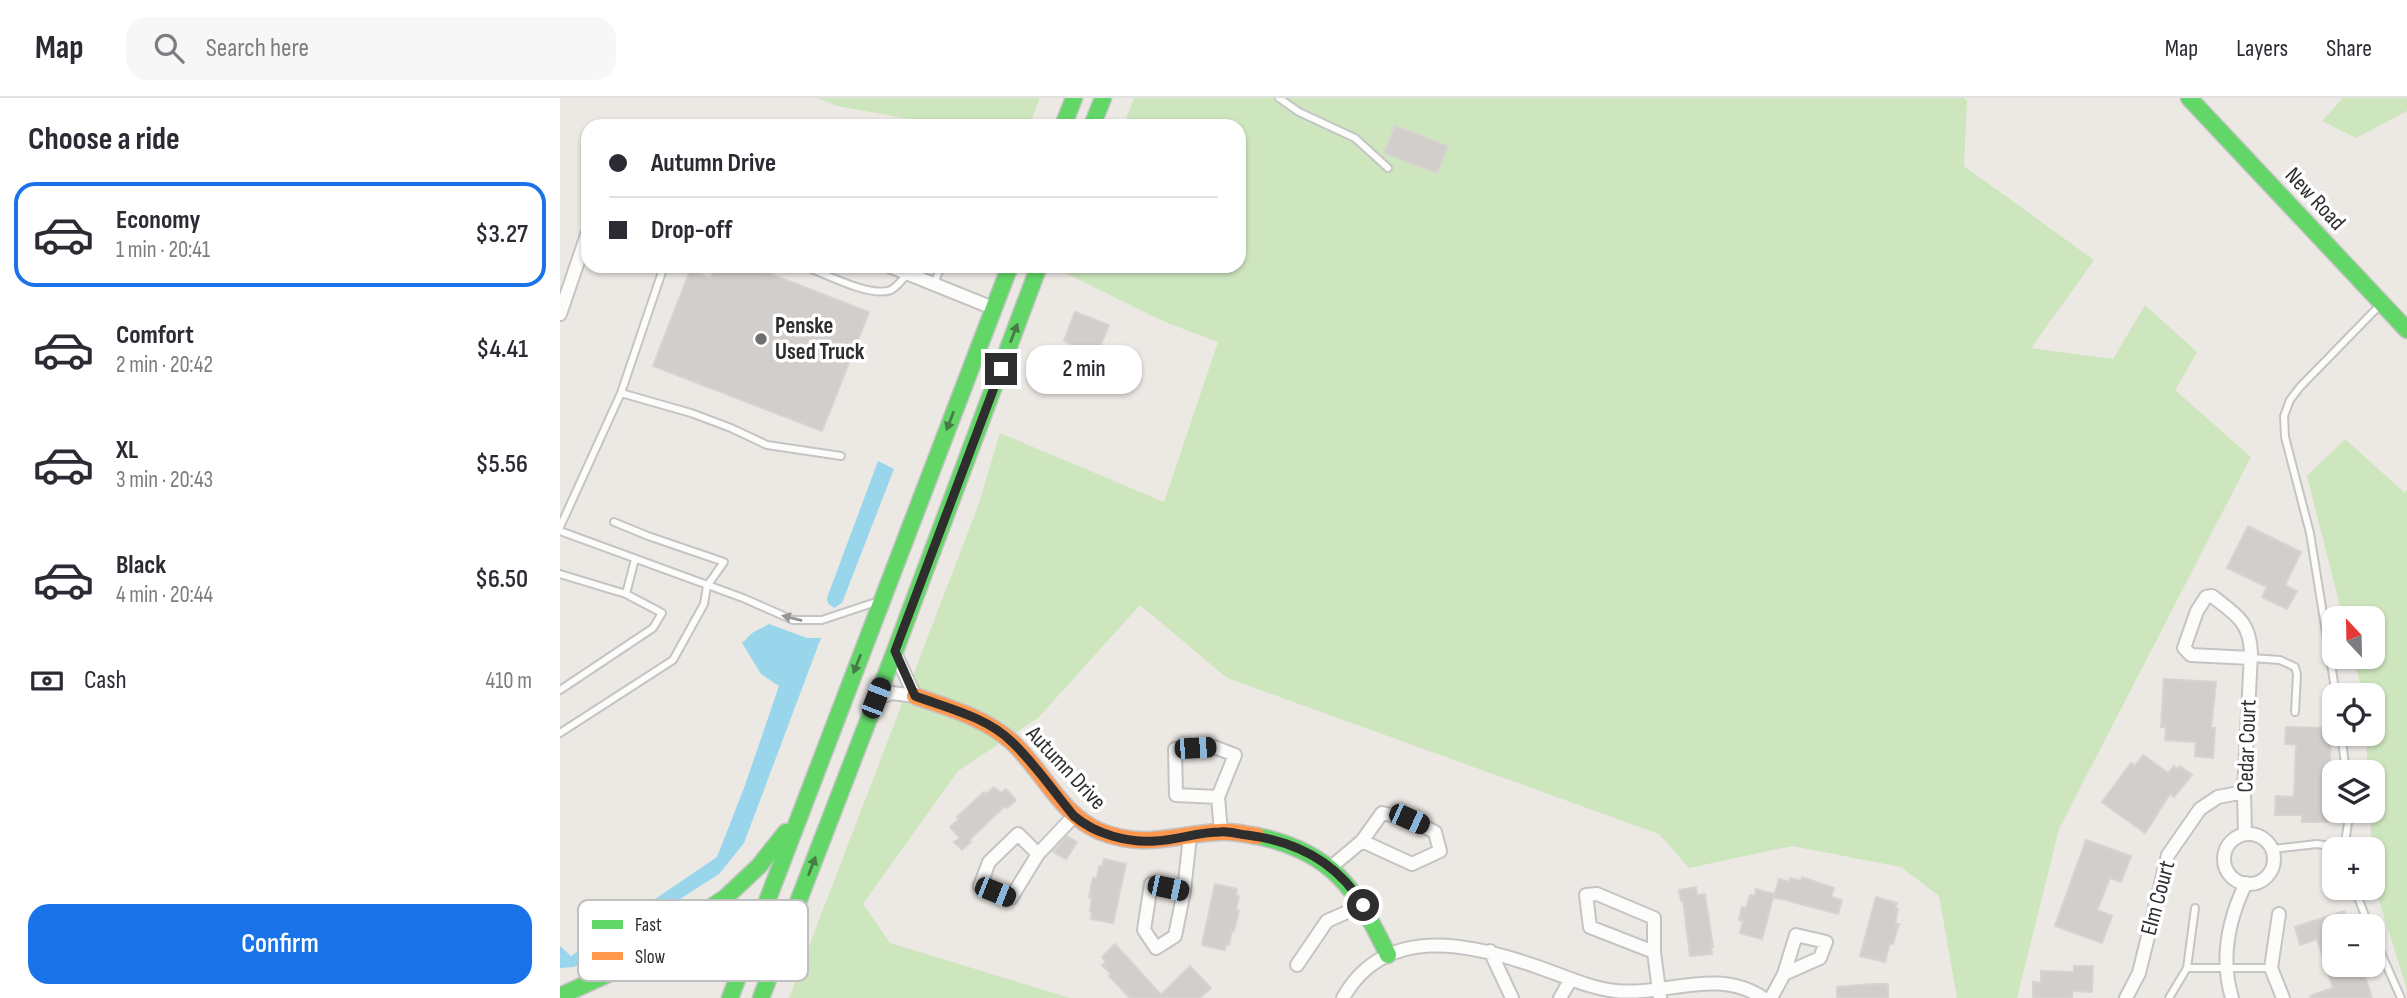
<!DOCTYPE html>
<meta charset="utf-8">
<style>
:root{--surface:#fff;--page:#f7f7f7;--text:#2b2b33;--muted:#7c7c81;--line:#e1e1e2;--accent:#1a73e8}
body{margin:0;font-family:"Sofia Sans Condensed",sans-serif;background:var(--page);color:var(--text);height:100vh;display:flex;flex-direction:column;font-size:26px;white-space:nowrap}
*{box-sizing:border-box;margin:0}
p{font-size:23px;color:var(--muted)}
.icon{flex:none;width:38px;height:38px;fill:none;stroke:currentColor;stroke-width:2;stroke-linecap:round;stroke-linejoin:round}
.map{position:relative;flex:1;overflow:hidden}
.side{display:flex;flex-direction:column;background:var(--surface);width:560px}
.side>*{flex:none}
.banner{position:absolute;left:21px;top:21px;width:665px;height:154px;border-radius:21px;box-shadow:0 2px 5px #0004;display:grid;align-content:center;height:154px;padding:0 28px;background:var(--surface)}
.needle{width:46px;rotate:338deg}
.controls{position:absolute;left:1762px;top:508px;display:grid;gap:14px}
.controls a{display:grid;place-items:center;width:63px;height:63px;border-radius:14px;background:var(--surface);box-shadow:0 2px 5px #0004;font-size:35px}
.end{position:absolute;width:32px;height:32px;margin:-16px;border:9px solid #2e2e2e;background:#fff;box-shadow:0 0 0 4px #fff}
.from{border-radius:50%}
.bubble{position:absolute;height:49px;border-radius:21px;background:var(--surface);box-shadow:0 2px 5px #0004;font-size:23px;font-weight:600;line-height:49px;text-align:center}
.car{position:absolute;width:21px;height:42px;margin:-21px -10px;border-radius:9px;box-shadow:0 0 5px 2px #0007;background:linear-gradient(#222 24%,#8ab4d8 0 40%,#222 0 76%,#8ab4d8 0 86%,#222 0)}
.banner b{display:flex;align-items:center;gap:24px;height:66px;font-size:26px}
.banner b+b{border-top:2px solid var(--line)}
.banner i{width:18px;height:18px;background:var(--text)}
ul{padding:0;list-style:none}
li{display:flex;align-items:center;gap:21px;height:105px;margin:0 14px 10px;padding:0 14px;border:4px solid transparent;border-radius:21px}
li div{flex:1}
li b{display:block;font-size:26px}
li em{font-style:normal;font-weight:600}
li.active{border-color:var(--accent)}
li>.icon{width:63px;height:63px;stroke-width:1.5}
h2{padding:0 28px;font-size:32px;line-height:84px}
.pay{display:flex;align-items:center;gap:18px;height:77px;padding:0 28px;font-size:26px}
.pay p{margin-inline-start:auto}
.action{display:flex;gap:14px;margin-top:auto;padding:14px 28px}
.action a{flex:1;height:80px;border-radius:21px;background:var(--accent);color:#fff;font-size:28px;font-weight:600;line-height:80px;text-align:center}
header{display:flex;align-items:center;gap:42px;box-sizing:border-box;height:98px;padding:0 35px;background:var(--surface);border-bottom:2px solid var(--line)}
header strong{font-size:33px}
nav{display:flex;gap:38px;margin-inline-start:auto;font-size:24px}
.search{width:490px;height:63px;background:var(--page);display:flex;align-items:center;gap:18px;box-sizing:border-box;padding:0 24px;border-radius:21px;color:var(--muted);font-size:26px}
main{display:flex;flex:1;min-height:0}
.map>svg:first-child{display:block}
</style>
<header>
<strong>Map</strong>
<div class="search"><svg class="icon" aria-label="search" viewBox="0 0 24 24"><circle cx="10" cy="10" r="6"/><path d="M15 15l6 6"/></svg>Search here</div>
<nav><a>Map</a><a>Layers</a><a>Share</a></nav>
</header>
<main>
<section class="side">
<h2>Choose a ride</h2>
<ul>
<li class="active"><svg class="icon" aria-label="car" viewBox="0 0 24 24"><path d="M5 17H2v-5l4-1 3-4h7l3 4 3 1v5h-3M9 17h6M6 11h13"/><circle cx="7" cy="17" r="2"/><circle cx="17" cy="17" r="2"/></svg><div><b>Economy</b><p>1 min · 20:41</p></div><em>$3.27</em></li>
<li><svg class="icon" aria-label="car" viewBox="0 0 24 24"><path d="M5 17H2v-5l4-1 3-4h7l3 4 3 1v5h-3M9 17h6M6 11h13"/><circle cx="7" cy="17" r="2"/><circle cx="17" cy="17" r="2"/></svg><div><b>Comfort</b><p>2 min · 20:42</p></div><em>$4.41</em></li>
<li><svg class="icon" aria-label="car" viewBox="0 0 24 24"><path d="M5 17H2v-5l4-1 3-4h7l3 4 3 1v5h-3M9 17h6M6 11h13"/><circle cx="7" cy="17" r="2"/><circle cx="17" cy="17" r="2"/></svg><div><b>XL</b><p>3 min · 20:43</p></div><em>$5.56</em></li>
<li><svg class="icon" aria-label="car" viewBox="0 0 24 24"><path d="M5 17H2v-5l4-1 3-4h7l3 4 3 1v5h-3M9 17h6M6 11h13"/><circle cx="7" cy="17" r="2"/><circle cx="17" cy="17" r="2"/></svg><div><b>Black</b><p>4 min · 20:44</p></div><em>$6.50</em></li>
</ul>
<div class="pay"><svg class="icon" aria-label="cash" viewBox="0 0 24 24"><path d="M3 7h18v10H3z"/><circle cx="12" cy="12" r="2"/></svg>Cash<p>410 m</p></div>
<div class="action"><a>Confirm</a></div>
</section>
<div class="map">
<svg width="1847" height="900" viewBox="0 0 1847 900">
<rect width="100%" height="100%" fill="#ece8e4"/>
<!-- green -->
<path fill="#cee6be" d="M257 0H480L469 28H371L355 22 277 8Z
M574 0H1404L1407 3 1404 68 1534 162 1471 250 1553 261 1585 207 1637 254 1615 292 1691 359 1499 731 1457 900H1397L1379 798 1341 769 1232 748 1129 770 1099 736 667 580 580 507 478 620 398 673 303 806 330 845 510 900H229L418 408 440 335 604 404 658 244 605 224 505 175 508 168H679V28H563Z
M1783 0H1847V13L1796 40 1762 23Z
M1785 341 1845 395 1847 392V892L1813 783 1810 712H1813V674H1808L1806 635H1813V597H1803L1793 558H1813V520H1783L1747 378Z"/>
<!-- water -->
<path fill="#99d6ec" d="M318 363 334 371 282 505 274 510 268 505 267 500Z
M209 526 247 540H261L184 745 159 776 14 869 0 870V848L11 858 157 759 184 690 219 588 201 576 182 545 192 535Z"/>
<!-- building -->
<path fill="#d1cecb" stroke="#d7d4d0" stroke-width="2" d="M835 28 888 48 877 75 824 55Z
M155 168H190L309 214 262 333 93 268 130 173 151 180Z
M515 214 549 227 537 256 504 243Z
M1688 428 1741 454 1725 487 1737 493 1727 511 1702 499 1707 489 1667 470Z
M1604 581 1656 584 1651 630H1655L1653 660 1635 658 1636 644 1605 642 1606 629H1601Z
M1726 629 1771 630 1768 724H1742V717H1715L1716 698 1734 699 1736 647 1725 646Z
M1583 657 1608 675 1614 668 1618 671 1620 668 1632 677 1614 699 1610 696 1585 735 1542 704 1571 665 1575 668Z
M434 689 441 695 446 691 456 702 447 710 445 708 409 742 411 744 402 752 394 744 400 740 390 729 399 721 397 719 424 694 426 696Z
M507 738 517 744 506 761 493 754Z
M1526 742 1571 758 1561 784 1550 780 1537 812 1552 818 1542 845 1495 828Z
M544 761 566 766 553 825 531 821 532 814 530 813 532 800 529 799 533 780H537L539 768 542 769Z
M1242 779 1274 790 1271 799 1282 802 1278 816 1214 799 1219 781 1229 784 1230 780 1241 783Z
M655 786 677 791 676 798H679L676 812 679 813 674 833 672 832 669 847 666 846 665 852 642 847Z
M1136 789 1137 797 1145 796 1153 849 1151 850 1152 856 1130 858 1123 803H1121L1119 792Z
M1196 791 1214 796 1202 841 1180 835 1183 823 1179 822 1182 809 1186 810 1190 797 1195 798Z
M1316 799 1337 805 1335 810 1338 811 1335 826H1339L1333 846 1330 845 1325 864 1300 858Z
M1784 813 1788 828H1774V866H1801L1812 900H1751L1750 898 1773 890 1757 841 1740 847 1735 829Z
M555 846 601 897 630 868 651 890 640 900H570L549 878 551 876 542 867 546 864 542 859Z
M1514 868H1533L1532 894 1512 893V900H1473V884L1481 885V873L1514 874Z
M1313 886H1328V900H1277V889Z"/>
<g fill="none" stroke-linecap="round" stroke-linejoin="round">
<!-- lane casing -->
<g stroke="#c5c4c5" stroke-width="10">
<path id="lane" d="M719 0 739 14 795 40 828 70
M245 168C265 176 311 200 331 192 338 188 342 182 347 176
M374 186 381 168
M61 295 131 315 171 330 207 347 281 358
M0 429 61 295 104 168
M0 433 183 500 233 522H262L316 504
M0 476 66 496 102 515 93 530 0 592
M66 496 75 461
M1691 560 1720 562 1735 569 1737 576 1735 614
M1776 597 1750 435 1725 339 1724 318 1730 302 1740 289 1820 207
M0 635 113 562 144 506 147 488 164 464 88 438 54 424
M1781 635 1786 674
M1713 751 1757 746 1784 750
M1784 751 1790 712
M1794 789 1809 828
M1813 837 1841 900
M1627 870H1711
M1609 900 1627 870 1635 810"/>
</g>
<!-- street casing -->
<g stroke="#c5c4c5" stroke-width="16">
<path id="street" d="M329 168 433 210
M0 216 28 134
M317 600 332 595 355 598 335 555
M658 699 675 657 654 649 615 651 616 697 658 699 661 734
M1685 736 1684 694 1691 555C1690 523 1675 516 1652 498L1646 499 1637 513 1624 550 1631 557 1691 560
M1664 761a25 25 0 1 1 50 0a25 25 0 1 1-50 0Z
M478 756 451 800 420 788 429 764 458 736 478 756 514 718
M771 769 802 743 822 715 849 721 875 734 880 753 852 766 802 743
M624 793 615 838 596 850 584 832 591 786 624 793 630 738
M1719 816 1711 870 1723 900
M930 853 952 900
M1094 854 1030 829 1026 797 1037 796 1094 820V854L1100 900
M737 867 767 823 803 807
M783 900C824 826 909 845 975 868 1002 877 1028 890 1056 893 1106 898 1157 869 1203 900
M1000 900 1011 881
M1211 900 1224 876 1236 837 1266 844 1260 860 1224 876
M1566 900 1579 875 1608 757 1640 711 1658 699 1684 694
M1672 900C1660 860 1668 822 1686 785"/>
</g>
<!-- fast casing -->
<g stroke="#c5c4c5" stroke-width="19">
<path id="fast" d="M1629 0 1847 232
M503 28 514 0
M532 28 543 0
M697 738C773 754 796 791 828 857
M0 898 57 872 165 800 199 768 226 734
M170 900 450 168
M201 900 335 553 479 168"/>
</g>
<!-- slow casing -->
<g stroke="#c5c4c5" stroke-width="19">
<path id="slow" d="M355 598C389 610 423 619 451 643 482 671 500 716 539 733 586 752 614 736 660 734 672 733 684 736 697 738"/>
</g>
<!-- lane -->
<use href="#lane" stroke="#fcfcfb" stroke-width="6"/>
<!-- street -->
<use href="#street" stroke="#fcfcfb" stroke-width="12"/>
<!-- fast -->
<use href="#fast" stroke="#63d668" stroke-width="16"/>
<!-- slow -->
<use href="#slow" stroke="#ff974d" stroke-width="16"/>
</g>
<!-- one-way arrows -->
<defs><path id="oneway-solid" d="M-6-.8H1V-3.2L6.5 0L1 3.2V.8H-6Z" transform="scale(1.75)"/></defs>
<g fill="#467a48">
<use href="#oneway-solid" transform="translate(454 235) rotate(-69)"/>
<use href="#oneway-solid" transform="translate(390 323) rotate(111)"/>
<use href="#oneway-solid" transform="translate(297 566) rotate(111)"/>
<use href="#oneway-solid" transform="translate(252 768) rotate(-69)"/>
</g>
<use fill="#959594" href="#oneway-solid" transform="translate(232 520) rotate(-166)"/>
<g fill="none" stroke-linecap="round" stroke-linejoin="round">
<!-- route -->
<path stroke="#2e2e2e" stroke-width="9" d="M441 271 335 553 355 598C387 610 427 619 452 644 475 666 494 694 514 718 535 736 568 745 595 743 617 742 638 734 660 734 668 733 678 736 687 737 735 743 777 764 803 807"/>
</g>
<!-- markers -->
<circle fill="#706f6e" stroke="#fff" stroke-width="2.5" cx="201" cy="241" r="7"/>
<g text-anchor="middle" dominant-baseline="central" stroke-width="7" stroke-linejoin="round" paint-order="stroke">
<!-- street labels -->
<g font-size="23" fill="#2e2e2e" stroke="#fff">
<text transform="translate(1755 101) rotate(47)">New Road</text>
<text transform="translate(1687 648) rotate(-88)">Cedar Court</text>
<text transform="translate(506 670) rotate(47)">Autumn Drive</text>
<text transform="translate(1598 800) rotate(-75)">Elm Court</text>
</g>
<!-- poi labels -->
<g font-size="23" font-weight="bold" fill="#2e2e2e" stroke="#fff" text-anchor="start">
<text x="215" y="228">Penske<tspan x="215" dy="26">Used Truck</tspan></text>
</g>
</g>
<!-- legend -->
<rect x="18" y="802" width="230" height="81" rx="10" fill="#fff" stroke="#c0c0c0" stroke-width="2"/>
<rect x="32" y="822" width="31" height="9" fill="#63d668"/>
<rect x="32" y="854" width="31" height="8" fill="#ff974d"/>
<g font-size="19" fill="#2e2e2e">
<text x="75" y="833">Fast</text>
<text x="75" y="865">Slow</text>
</g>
</svg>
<div class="controls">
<a><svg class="needle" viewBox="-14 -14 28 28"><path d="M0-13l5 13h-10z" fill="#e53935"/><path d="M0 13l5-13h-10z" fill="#7c7c81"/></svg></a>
<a><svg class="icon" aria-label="locate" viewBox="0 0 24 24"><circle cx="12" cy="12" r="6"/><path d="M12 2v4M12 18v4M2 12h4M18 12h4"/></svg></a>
<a><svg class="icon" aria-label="layers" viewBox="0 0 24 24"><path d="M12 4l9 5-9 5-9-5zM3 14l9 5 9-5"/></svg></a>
<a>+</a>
<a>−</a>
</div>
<i class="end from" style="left:803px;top:807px"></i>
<i class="end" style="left:441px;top:271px"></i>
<div class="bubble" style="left:466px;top:247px;width:116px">2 min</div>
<i class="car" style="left:316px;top:600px;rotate:21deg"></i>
<i class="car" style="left:635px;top:650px;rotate:87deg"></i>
<i class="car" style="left:849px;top:721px;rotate:114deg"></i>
<i class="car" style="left:608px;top:790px;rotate:102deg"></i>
<i class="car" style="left:435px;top:794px;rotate:112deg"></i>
<div class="banner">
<b><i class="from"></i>Autumn Drive</b>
<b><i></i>Drop-off</b>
</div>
</div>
</main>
